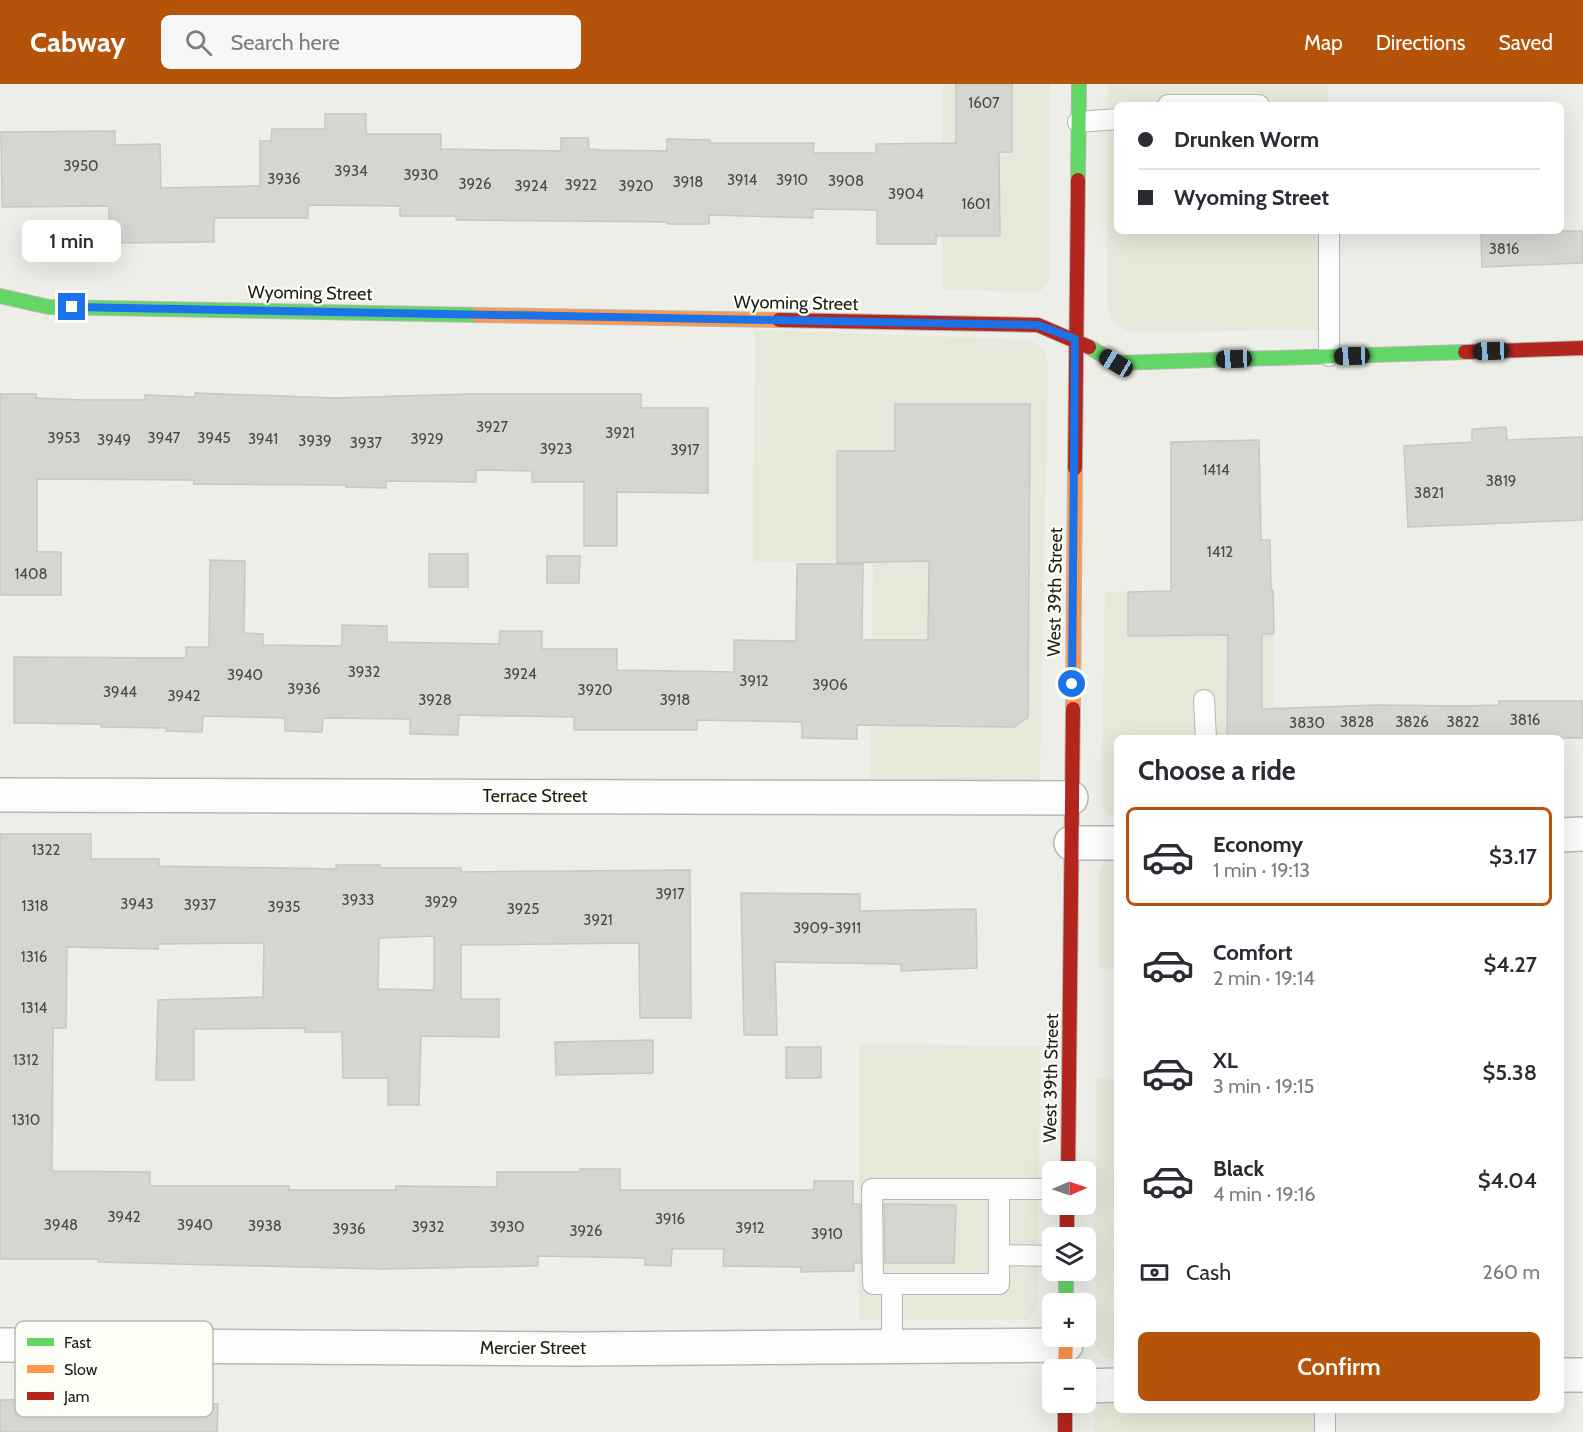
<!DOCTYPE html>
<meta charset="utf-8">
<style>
:root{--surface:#fff;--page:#f7f7f7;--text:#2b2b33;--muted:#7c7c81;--line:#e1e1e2;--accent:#b45309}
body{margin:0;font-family:Cabin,sans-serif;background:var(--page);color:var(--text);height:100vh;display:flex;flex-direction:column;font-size:22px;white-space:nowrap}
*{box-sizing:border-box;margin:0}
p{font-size:20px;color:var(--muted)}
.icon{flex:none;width:33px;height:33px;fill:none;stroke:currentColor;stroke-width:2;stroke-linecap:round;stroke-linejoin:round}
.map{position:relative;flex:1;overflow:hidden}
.panel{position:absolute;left:1114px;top:651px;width:450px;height:678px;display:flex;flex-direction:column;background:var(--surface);border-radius:9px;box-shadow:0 6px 24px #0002}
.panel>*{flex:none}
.banner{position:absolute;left:1114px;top:18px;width:450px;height:132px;border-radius:9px;box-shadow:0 6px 24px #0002;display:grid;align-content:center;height:132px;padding:0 24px;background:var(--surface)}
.needle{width:39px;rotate:88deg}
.controls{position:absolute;left:1042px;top:1077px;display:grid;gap:12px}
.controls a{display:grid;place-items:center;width:54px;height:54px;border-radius:9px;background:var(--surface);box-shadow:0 6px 24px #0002;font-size:30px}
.end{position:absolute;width:27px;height:27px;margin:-14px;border:8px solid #1a73e8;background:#fff;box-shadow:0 0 0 3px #fff}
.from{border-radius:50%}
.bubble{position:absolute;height:42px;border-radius:9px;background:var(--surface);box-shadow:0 6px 24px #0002;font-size:20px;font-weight:600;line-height:42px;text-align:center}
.car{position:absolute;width:18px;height:36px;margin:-18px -9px;border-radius:8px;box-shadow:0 0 4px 2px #0007;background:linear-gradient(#222 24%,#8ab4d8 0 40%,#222 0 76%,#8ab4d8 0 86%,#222 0)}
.banner b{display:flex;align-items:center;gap:21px;height:57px;font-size:22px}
.banner b+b{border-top:2px solid var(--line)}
.banner i{width:15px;height:15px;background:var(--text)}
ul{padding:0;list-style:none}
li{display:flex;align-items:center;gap:18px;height:99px;margin:0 12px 9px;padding:0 12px;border:3px solid transparent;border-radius:9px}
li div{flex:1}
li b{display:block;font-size:22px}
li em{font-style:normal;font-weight:600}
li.current{border-color:var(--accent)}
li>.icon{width:54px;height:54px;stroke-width:1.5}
h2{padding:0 24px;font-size:27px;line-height:72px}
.pay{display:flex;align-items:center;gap:15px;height:66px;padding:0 24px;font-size:22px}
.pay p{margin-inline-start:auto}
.cta{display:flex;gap:12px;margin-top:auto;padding:12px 24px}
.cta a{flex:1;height:69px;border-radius:9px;background:var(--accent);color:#fff;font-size:24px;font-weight:600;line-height:69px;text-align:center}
header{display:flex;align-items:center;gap:36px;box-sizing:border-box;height:84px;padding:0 30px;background:var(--accent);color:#fff}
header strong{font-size:28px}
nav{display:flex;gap:33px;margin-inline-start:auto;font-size:21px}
.search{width:420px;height:54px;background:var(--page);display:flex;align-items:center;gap:15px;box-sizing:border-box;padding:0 21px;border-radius:9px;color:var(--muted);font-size:22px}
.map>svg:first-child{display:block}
</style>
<header>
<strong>Cabway</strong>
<div class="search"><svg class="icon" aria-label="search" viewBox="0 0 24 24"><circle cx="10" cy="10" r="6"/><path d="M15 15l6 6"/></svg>Search here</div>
<nav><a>Map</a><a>Directions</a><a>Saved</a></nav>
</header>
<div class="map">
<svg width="1583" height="1348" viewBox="0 0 1583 1348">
<rect width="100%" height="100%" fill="#eeeee8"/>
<!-- built -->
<path fill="#e6e8d9" d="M943 0H1050L1049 196 1041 207 1035 209 942 205Z
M1108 0H1328V21H1118V147H1332L1335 246 1130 248 1112 240 1107 223Z
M755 246 1031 256 1043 265 1048 279 1040 696 1031 699 870 695 873 478 753 477Z
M1273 505 1274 654H1118L1117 733 1106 730 1101 722 1105 508Z
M1117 772V885H1098L1099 788 1106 775Z
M859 960 1040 962 1038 1223 1029 1236H859Z
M1096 995H1117V1276L1105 1274 1095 1263Z
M1117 1317 1118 1326H1334V1348H1094L1095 1329 1102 1320Z"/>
<!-- building -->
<path fill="#d6d6d1" stroke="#c7c8c3" stroke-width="1.5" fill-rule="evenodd" d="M956 0H1012V68H999L1000 152H936V160H877V126L813 125V134L709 131V140H667V138L456 136V132H400V122L308 121V134H214V158L109 159V122L2 123 1 48 115 47V61L160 60 161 104 260 102V57H271L272 45H325V30H366V50H441V65L561 67V54H588L589 65 602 66 667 67V55L710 56V59H814L813 69H876V60L956 59Z
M1481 147H1583V179L1482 183Z
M195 309 335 314 470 310H641V324H708V409L617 408V462H584V398H532V387L476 386V398L386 397V404L346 403V401L194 400V396L37 395V468H61V511H0V310H36V314L83 316H145V311L195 313Z
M895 320H1030L1028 633 1014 643 857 641V655L802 654V638L697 636V646H574V633L459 631 458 651 410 650V635L323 634 322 648 285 647V634L203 632 202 648 166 647V644L101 643V640L14 639V573L186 574V563H209L210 476 245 477 244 549 263 550V561L342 562V541L387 542V558L499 560 500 547H542V565H617V586L734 588V556L796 557 797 480H863L862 556H928L929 477 837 479V367H895Z
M1506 343 1507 356 1583 353V436L1408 443 1404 362 1472 358V345Z
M1259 356 1261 456H1270L1271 506H1273L1274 550H1262V625L1378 621 1458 622 1499 621V617H1583V654H1227L1228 551 1128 552V508L1171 507V358Z
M429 470H468V503H429Z
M547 472H580L579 499H547Z
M0 750H91V775H159V782L336 785V781H380V784H461V788L690 786 691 934H640L639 859 461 861V915H499V953L421 952 419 1021H388V994H343L342 948H305V944L194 945V996H156L158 916 263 913 264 859 158 860V865L67 863 66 944H53L52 1087 150 1088V1102H289V1106H396V1102L497 1103V1088H580V1085H620V1106H814V1097H853V1120H860L861 1179H854V1187L801 1188V1183L723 1182 724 1165H672L671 1182 645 1181V1174L538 1172V1182L381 1185 98 1178V1175H0ZM434 852V906L378 905 379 854Z
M741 809 860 810V827L976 825 977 884 901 887V880L775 878 777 951H744Z
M653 956V989L556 991 555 958Z
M786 963H821V994H786Z
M884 1120 956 1121 954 1179H885Z
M56 1315H89V1318L218 1320 217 1348H0V1316Z"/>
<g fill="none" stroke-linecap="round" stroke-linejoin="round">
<!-- lane casing -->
<g stroke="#b8b8b3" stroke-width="22">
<path id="lane" d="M1168 21H1259
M1078 38 1118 35
M1329 272V147
M1204 616 1206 654
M999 1105V1200H873L872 1105H1053
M999 1171 1053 1172
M892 1201V1262
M1325 1348V1326"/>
</g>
<!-- street casing -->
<g stroke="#b8b8b3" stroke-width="36">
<path id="street" d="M0 711 1071 714
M1562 751 1583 750
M1071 759H1118
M0 1261 577 1265 1066 1261
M1562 1291H1583
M1086 1302 1118 1301"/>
</g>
<!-- fast casing -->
<g stroke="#b8b8b3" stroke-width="16">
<path id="fast" d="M1078 96 1079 0
M0 212 49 223 477 231
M1089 263 1116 279 1465 268
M1066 1186V1220"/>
</g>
<!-- slow casing -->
<g stroke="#b8b8b3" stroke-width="16">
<path id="slow" d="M477 231 779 236
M1073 625 1075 384
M1065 1286 1066 1252"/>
</g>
<!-- jam casing -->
<g stroke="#b8b8b3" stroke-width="16">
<path id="jam" d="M779 236 1038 241 1089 263
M1465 268 1583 264
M1075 384 1078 96
M1068 1088 1073 625
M1067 1120V1154
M1065 1318V1348"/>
</g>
<!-- lane -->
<use href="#lane" stroke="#fcfcfc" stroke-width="20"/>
<!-- street -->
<use href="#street" stroke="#fcfcfc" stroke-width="33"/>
<!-- fast -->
<use href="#fast" stroke="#63d668" stroke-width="14"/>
<!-- slow -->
<use href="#slow" stroke="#ff974d" stroke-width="14"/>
<!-- jam -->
<use href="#jam" stroke="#b3261e" stroke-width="14"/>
</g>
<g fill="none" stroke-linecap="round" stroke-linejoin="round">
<!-- route -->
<path stroke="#1a73e8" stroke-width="8" d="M72 223 1038 241 1075 255 1072 600"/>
</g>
<g text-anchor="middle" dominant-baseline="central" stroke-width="4.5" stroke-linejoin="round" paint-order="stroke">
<!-- number labels -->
<g font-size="15" fill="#4a4b46">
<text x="984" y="19">1607</text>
<text x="81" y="82">3950</text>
<text x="351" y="87">3934</text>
<text x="421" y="91">3930</text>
<text x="284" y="95">3936</text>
<text x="742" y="96">3914</text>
<text x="792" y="96">3910</text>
<text x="846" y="97">3908</text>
<text x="688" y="98">3918</text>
<text x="475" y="100">3926</text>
<text x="581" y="101">3922</text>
<text x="531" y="102">3924</text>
<text x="636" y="102">3920</text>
<text x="906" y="110">3904</text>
<text x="976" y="120">1601</text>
<text x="1504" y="165">3816</text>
<text x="492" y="343">3927</text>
<text x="620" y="349">3921</text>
<text x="64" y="354">3953</text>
<text x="164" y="354">3947</text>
<text x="214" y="354">3945</text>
<text x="263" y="355">3941</text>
<text x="427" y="355">3929</text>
<text x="114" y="356">3949</text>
<text x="315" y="357">3939</text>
<text x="366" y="359">3937</text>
<text x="556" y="365">3923</text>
<text x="685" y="366">3917</text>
<text x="1216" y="386">1414</text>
<text x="1501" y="397">3819</text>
<text x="1429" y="409">3821</text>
<text x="1220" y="468">1412</text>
<text x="31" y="490">1408</text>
<text x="364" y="588">3932</text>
<text x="520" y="590">3924</text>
<text x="245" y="591">3940</text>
<text x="754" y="597">3912</text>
<text x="830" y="601">3906</text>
<text x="304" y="605">3936</text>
<text x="595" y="606">3920</text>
<text x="120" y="608">3944</text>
<text x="184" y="612">3942</text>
<text x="435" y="616">3928</text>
<text x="675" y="616">3918</text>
<text x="1525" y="636">3816</text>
<text x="1357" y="638">3828</text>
<text x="1412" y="638">3826</text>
<text x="1463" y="638">3822</text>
<text x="1307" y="639">3830</text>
<text x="46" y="766">1322</text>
<text x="670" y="810">3917</text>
<text x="358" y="816">3933</text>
<text x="441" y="818">3929</text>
<text x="137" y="820">3943</text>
<text x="200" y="821">3937</text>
<text x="35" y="822">1318</text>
<text x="284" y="823">3935</text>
<text x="523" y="825">3925</text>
<text x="598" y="836">3921</text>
<text x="827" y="844">3909-3911</text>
<text x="34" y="873">1316</text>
<text x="34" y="924">1314</text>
<text x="26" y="976">1312</text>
<text x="26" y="1036">1310</text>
<text x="124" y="1133">3942</text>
<text x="670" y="1135">3916</text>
<text x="61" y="1141">3948</text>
<text x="195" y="1141">3940</text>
<text x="265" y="1142">3938</text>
<text x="428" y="1143">3932</text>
<text x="507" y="1143">3930</text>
<text x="750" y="1144">3912</text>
<text x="349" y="1145">3936</text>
<text x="586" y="1147">3926</text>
<text x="827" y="1150">3910</text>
</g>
<!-- street labels -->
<g font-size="18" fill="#1c1d18" stroke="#fdfff6">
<text transform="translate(310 209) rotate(1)">Wyoming Street</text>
<text transform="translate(796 219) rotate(1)">Wyoming Street</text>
<text transform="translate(1055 508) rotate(-89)">West 39th Street</text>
<text x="535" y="712">Terrace Street</text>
<text transform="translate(1051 994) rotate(-89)">West 39th Street</text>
<text x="533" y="1264">Mercier Street</text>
</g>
</g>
<!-- legend -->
<rect x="15" y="1237" width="198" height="96" rx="9" fill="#fdfff6" stroke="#babbb3" stroke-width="1.5"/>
<rect x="27" y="1254" width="27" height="8" fill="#63d668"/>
<rect x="27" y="1281" width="27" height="8" fill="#ff974d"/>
<rect x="27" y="1308" width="27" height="8" fill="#b3261e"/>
<g font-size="16" fill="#1c1d18">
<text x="64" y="1264">Fast</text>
<text x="64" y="1291">Slow</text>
<text x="64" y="1318">Jam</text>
</g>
</svg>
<div class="controls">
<a><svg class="needle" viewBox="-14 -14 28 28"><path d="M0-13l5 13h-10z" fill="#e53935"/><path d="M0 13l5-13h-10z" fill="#7c7c81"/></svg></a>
<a><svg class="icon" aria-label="layers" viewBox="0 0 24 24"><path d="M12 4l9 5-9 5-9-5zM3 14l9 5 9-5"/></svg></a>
<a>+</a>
<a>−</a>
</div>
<i class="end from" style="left:1072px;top:600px"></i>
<i class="end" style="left:72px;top:223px"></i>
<div class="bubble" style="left:22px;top:136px;width:99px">1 min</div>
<i class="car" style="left:1491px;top:267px;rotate:268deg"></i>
<i class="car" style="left:1352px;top:272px;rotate:268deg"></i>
<i class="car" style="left:1234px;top:275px;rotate:268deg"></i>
<i class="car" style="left:1116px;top:279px;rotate:301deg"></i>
<div class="banner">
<b><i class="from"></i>Drunken Worm</b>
<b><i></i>Wyoming Street</b>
</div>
<section class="panel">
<h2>Choose a ride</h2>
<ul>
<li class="current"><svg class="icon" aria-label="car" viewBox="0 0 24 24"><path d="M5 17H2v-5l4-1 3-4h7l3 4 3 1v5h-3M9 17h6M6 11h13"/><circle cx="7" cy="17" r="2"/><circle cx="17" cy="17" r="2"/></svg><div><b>Economy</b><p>1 min · 19:13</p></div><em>$3.17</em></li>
<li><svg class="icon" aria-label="car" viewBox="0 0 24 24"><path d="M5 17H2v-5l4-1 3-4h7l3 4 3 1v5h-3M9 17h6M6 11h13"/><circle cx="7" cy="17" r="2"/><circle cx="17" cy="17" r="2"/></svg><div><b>Comfort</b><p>2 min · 19:14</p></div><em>$4.27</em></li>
<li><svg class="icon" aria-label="car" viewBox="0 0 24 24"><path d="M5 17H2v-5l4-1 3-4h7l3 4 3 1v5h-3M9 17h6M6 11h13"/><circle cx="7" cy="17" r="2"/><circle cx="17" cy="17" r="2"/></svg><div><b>XL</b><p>3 min · 19:15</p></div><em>$5.38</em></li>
<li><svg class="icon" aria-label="car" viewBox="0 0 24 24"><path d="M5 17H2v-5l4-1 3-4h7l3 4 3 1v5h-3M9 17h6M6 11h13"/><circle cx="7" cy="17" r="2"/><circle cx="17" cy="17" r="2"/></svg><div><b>Black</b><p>4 min · 19:16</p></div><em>$4.04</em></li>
</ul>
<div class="pay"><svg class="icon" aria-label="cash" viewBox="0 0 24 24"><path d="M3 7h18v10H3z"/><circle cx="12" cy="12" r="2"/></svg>Cash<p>260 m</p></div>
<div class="cta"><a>Confirm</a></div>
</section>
</div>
